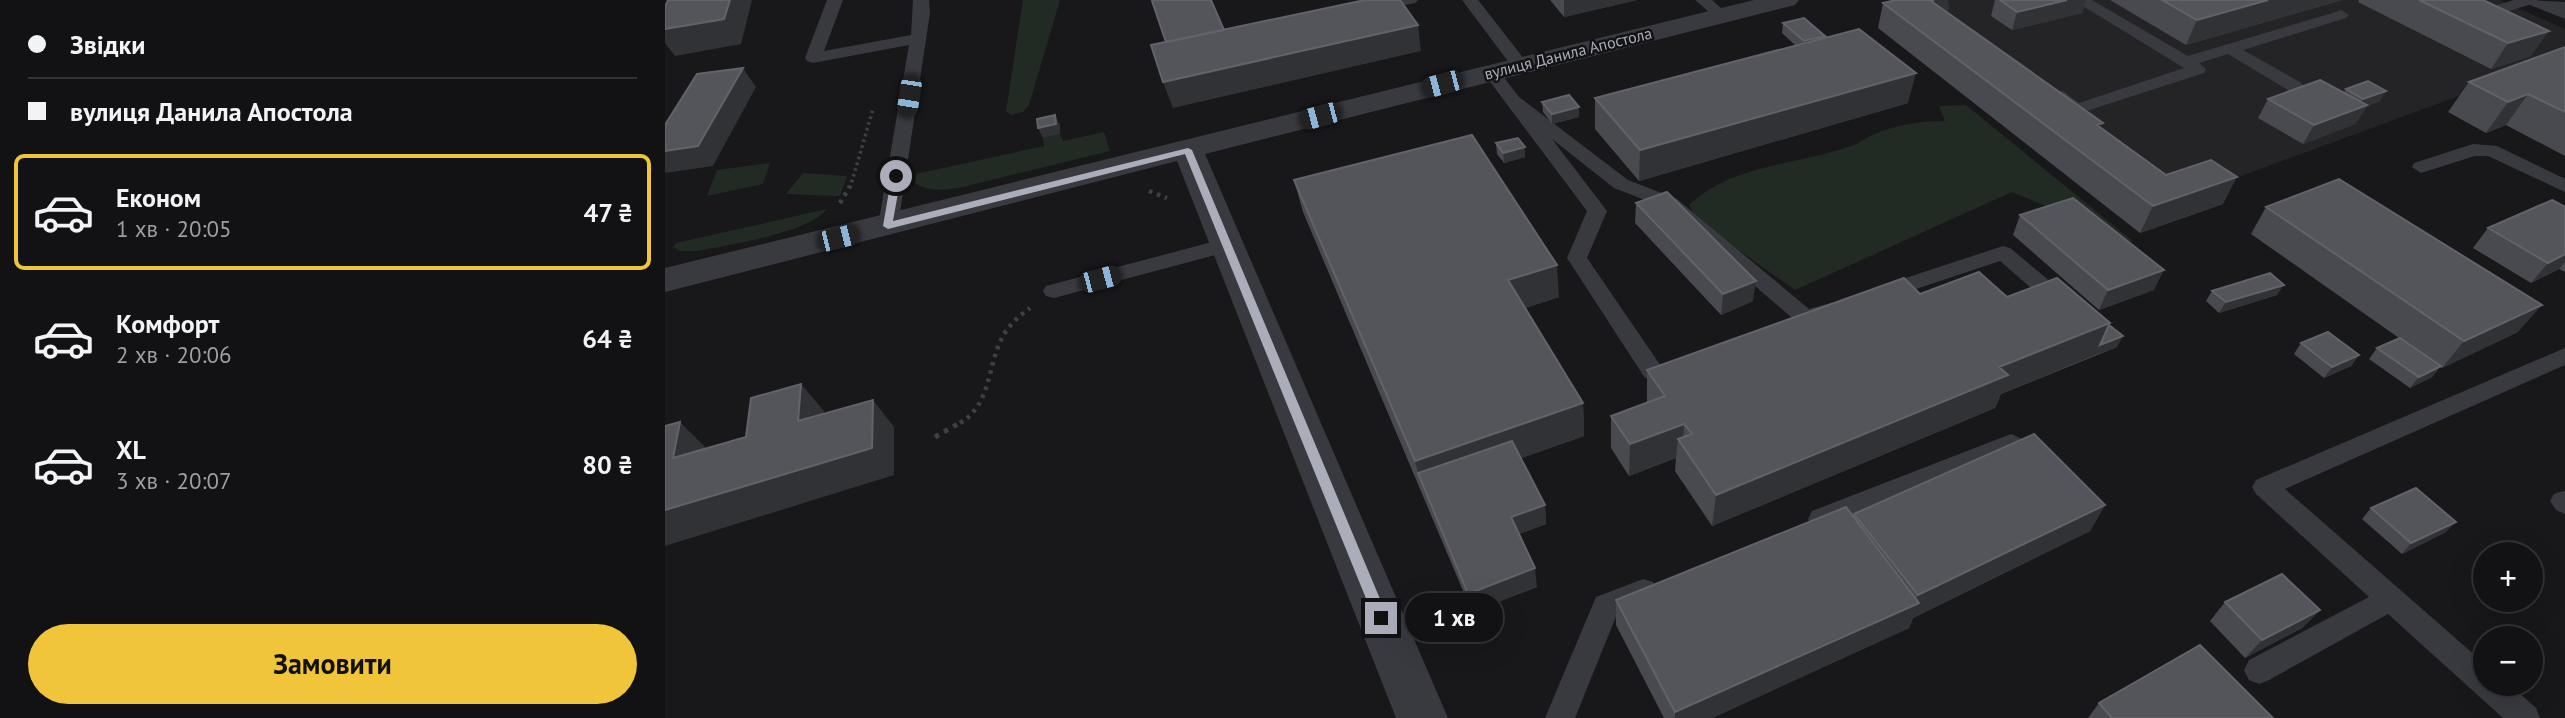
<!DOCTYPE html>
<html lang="uk">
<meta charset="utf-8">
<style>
:root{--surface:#121214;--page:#1f2022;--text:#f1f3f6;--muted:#9c9ea0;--line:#313234;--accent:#f1c539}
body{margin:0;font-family:"PT Sans",sans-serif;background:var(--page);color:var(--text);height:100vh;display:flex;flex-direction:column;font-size:26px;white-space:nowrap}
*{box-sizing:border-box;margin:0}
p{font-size:23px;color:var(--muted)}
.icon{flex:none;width:38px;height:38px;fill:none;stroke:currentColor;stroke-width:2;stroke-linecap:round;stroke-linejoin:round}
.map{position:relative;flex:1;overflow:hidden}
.side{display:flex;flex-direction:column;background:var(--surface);width:665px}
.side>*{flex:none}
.guide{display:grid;align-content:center;height:154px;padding:0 28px;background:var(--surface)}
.fabs{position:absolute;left:1808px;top:542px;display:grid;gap:14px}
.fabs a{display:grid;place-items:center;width:70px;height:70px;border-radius:50%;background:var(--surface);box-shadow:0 7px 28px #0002,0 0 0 2px var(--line);font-size:35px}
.end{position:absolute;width:32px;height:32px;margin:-16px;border:9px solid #abaeba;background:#111;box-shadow:0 0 0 4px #111}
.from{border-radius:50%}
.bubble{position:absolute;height:49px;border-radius:24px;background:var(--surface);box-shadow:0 7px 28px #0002,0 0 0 2px var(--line);font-size:23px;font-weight:700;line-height:49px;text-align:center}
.car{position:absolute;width:21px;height:42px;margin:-21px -10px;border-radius:9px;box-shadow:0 0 5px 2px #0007;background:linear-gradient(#222 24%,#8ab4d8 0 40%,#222 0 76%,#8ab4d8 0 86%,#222 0)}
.guide b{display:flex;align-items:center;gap:24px;height:66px;font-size:26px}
.guide b+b{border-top:2px solid var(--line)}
.guide i{width:18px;height:18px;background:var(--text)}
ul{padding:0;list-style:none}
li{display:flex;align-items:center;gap:21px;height:116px;margin:0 14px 10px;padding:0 14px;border:4px solid transparent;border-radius:10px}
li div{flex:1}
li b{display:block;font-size:26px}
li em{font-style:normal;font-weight:700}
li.active{border-color:var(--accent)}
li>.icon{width:63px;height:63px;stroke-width:1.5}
.cta{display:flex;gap:14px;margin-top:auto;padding:14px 28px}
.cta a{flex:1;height:80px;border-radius:42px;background:var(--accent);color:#111;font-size:28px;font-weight:700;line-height:80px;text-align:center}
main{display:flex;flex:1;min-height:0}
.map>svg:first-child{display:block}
</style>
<main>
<section class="side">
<div class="guide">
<b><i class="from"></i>Звідки</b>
<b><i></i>вулиця Данила Апостола</b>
</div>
<ul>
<li class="active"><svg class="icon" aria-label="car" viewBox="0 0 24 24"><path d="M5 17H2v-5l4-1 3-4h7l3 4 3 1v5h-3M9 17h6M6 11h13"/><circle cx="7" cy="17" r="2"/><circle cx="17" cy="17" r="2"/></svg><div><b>Економ</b><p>1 хв · 20:05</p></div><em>47 ₴</em></li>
<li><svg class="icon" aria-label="car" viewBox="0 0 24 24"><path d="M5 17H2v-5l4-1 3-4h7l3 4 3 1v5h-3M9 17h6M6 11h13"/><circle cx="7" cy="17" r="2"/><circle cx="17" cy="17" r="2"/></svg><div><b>Комфорт</b><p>2 хв · 20:06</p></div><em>64 ₴</em></li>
<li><svg class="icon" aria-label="car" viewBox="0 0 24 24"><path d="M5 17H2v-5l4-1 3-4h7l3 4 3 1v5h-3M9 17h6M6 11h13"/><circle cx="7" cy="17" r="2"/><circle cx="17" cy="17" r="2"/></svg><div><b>XL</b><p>3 хв · 20:07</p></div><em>80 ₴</em></li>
</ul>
<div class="cta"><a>Замовити</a></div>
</section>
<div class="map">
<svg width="1900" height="718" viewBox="0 0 1900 718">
<rect width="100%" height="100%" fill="#18181a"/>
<!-- built -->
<path fill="#242427" d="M1271 0H1835L1900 29V57L1524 195 1251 5Z"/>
<!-- green -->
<path fill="#222a24" d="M358 0H395L364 105 358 112 346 115 341 111Z
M1301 105 1470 243 1347 192 1130 290 1034 222 1024 205C1069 164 1128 166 1183 147 1192 145 1199 139 1207 135 1231 125 1254 121 1280 121L1274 106Z
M439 132 445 151 294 188C279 190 251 193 246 175L379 146 378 138 395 134 398 141Z
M105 163 98 184 42 196 52 170Z
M138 173 182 176 175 196 121 194Z
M162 209C144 233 63 245 32 251H15L8 247 11 243Z"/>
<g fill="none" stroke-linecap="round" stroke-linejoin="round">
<!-- path-far2 -->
<path stroke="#3f4046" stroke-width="3.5" stroke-dasharray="2.5 3.5" stroke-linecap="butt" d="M185 188 208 109"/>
<!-- path-far1 -->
<path stroke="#3f4046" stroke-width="4.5" stroke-dasharray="3.5 5" stroke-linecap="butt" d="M484 191 502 198
M175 203 185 186
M295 423C327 404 322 365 338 336 344 325 355 315 365 308"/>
<!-- path -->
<path stroke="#3f4046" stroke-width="5" stroke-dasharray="4.5 6" stroke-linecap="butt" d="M270 437 298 421"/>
<!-- service -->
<path fill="#393a3f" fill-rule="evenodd" d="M162 0H178L159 51 246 35 248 0H264L265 13 233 226 230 230H216L213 226 244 45 148 63 142 61 140 58Z
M719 0H753L750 3 706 12 698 7 701 4Z
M797 0H813L860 60 862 64 860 68H848Z
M1030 0H1047L1065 16 1057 21 1052 19Z
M1408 0H1427L1523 56 1671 12 1676 10 1684 15 1681 18 1578 50 1635 82 1638 86 1635 90H1623L1563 54 1534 63 1541 69 1539 73 1412 114 1386 99 1383 95 1386 91H1398L1414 103 1519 68Z
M1849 0H1873L1870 3 1808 22 1800 17 1803 14Z
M825 66 831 67 854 97 963 180 1012 199 1144 309 1166 303 1174 305 1177 310 1174 315 1141 326 1133 323 998 207 949 188 887 139 942 211 922 258 1000 372 996 378 988 380 980 378 902 258 922 211 817 71Z
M1808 144 1832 146 1900 179V192L1823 156H1810L1756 173 1747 167 1749 163Z
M562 238 569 240 572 245 569 250 389 298 381 296 378 291 381 286Z
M1338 246 1345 248 1405 298 1408 303 1405 308 1397 310 1389 308 1335 261 1215 301 1207 299 1204 294 1207 289Z
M1900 348V365L1620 489 1820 664V684H1844L1871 708 1875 718H1838L1723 614 1604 680 1594 684 1584 680 1579 670 1584 660 1704 597 1591 494 1587 487 1591 480Z
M1346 434C1360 439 1374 452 1380 465L1377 472C1361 477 1353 466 1342 456L1156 530 1147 527 1143 519 1147 511Z
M1898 491H1900V514L1891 510 1885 501 1889 494Z
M978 579 988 582 992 591 988 600 952 614 910 718H880L931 597Z"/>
<!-- minor -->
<path fill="#393a3f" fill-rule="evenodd" d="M1089 0H1134L1130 5 540 154 783 718H731L512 161 0 292V268Z
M1861 0 1900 2V19L1865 5Z"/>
</g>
<!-- wall -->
<path fill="#494a4f" d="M885 0H972L899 17Z
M1231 0H1283V13L1436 128 1501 175 1558 204 1475 233 1213 28 1218 3Z
M1330 0H1421L1417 13 1347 30 1326 16Z
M1445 0H1677L1521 45Z
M1694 0H1818L1866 56 1826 69 1693 2Z
M1118 23 1160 38 1243 103 974 181 930 129V98L1131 46 1117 33Z
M1900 47V156L1841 125 1821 133 1783 112 1804 82Z
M1681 89 1715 101 1702 106 1690 124 1638 144 1593 118 1603 99 1679 92Z
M877 102 914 117 887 124 878 112Z
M831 143 860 157 839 163 832 154Z
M629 180 894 297 860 308 918 403 919 436 856 458 880 505 881 524 854 534 872 587 807 612 638 212Z
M971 203 1088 301 1056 315 970 223Z
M1601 207 1853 332 1777 368 1775 367 1767 377 1745 388 1704 359 1712 348 1734 338 1586 234Z
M1900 207V272L1894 269 1866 283 1808 248 1823 228Z
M1355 215 1489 290 1434 310 1348 235Z
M1547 291 1612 295 1554 313 1541 301Z
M1255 294 1342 297 1444 325 1452 347 1336 394 1330 408 1047 526 1010 471 1011 458 964 476 946 448V416L982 403V370Z
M1636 343 1694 355 1686 366 1659 378 1629 354Z
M1440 505 1425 531 1248 618 1244 628 1047 718H999L951 625V600L1188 516 1189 514Z
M1706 508 1781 532 1737 554 1697 519Z
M1560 602 1655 610 1637 628 1580 658 1545 621Z
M1434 703 1608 718H1423Z"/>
<!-- shaded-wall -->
<path fill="#313235" d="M65 0H87L76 44 10 56 0 43V29Z
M899 0H972L899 17Z
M1269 0H1283V4L1285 3 1283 13 1266 1Z
M1402 0H1421L1417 13 1347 30 1352 12Z
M1603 0H1677L1521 45 1532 20Z
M753 25 756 51 508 108 498 82Z
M1884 31 1866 56 1826 69 1843 43Z
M1160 36 1158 45 1137 51 1139 41Z
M78 68 91 87 48 166 0 173V151Z
M1251 73 1243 103 974 181 975 150Z
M1721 91 1715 101 1702 106 1690 124 1638 144 1649 125 1692 109 1698 99Z
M1863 94 1841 125 1821 133 1843 102Z
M914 107V117L887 124V114Z
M390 115 395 125V134L378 138 373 128Z
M860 147V157L839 163 838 153Z
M1572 177 1558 204 1475 233 1488 206Z
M1900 254V262L1894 269 1866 283 1883 263Z
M892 265 894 297 846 312 843 280Z
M1499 270 1489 290 1434 310 1443 290Z
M1091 281 1088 301 1056 315 1058 294Z
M1619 285 1612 295 1554 313 1561 302Z
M1877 305 1853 332 1777 368 1799 341Z
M1445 323 1430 355 1336 394 1330 408 1047 526 1051 495 1334 367Z
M1458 336 1452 347 1430 355 1435 345Z
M1694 355 1686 366 1659 378 1667 367Z
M1776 366 1767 377 1745 388 1754 377Z
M136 384 159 411 156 448 133 421Z
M208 400 229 427V475L0 546V510Z
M918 403 919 436 761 492 753 473 750 461Z
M15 422 42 449 8 458Z
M1019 424 1018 447 1013 439 1011 458 964 476 965 444Z
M880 505 881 524 848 536 846 517Z
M1440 505 1425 531 1248 618 1244 628 1047 718H1010V712L1249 605 1253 595Z
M1791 522 1781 532 1737 554 1746 543Z
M870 568 872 587 807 612 803 594Z
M1655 610 1637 628 1580 658 1597 640Z"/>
<!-- building -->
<path fill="#54555b" stroke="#62636a" stroke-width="2" d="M3 0H65L59 19 0 29V7Z
M489 0H546L559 30 501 42 487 1Z
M700 0H735L753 25 498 82 486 45Z
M1231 0H1269L1266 1 1438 123 1432 125 1501 175 1546 160 1572 177 1488 206 1218 3Z
M1335 0H1402L1352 12Z
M1497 0H1603L1532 20Z
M1754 0H1818L1884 31 1843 43Z
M1139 18 1160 36 1139 41 1118 23Z
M1194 29 1251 73 975 150 930 98Z
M1900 47V112L1863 94 1843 102 1804 82Z
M78 68 33 146 0 151V125L32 74Z
M1655 80 1702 105 1649 125 1603 99Z
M1703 81 1721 91 1698 99 1681 89Z
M904 95 914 107 887 114 877 102Z
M390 115 391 124 373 128 372 119Z
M807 135 892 265 843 280 918 403 750 461 629 180Z
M853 138 860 147 838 153 831 143Z
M1674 179 1877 305 1799 341 1601 207Z
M1002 192 1091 281 1058 294 971 203Z
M1408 198 1499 270 1443 290 1355 215Z
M1887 200 1900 207V254L1883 263 1823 228Z
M1314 272 1342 297 1392 278 1445 323 1334 367 1343 375 1051 495 1013 439 1027 434 1019 424 965 444 946 416 1000 396 982 370 1239 278 1255 294Z
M1605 273 1619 285 1561 302 1547 291Z
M1444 325 1458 336 1435 345Z
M1663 332 1694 355 1667 367 1636 343Z
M1735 338 1776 366 1754 377 1712 348Z
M136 384 133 421 208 400 207 448 0 510V426L15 422 8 458 81 437 86 398Z
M1369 434 1440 505 1253 595 1189 514Z
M847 441 880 505 846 517 870 568 803 594 753 473Z
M1751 488 1791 522 1746 543 1706 508Z
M1181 507 1254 603 1010 712 951 600Z
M1617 574 1655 610 1597 640 1560 602Z
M1535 645 1608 718H1447L1434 703Z"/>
<!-- route -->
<path fill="#abaeba" d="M523 148 527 150 723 618 721 623 716 625 709 618 520 154 223 229 218 226 227 174 236 176 228 221Z"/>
<g text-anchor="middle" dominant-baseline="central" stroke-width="5" stroke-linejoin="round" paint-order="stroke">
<!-- far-street labels -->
<g font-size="16" fill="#abaeba" stroke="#131315">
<text transform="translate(903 53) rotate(-14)">вулиця Данила Апостола</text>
</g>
</g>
</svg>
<div class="fabs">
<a>+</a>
<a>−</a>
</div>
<i class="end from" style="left:231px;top:176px"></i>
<i class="end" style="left:716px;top:618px"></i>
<div class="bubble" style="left:740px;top:593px;width:98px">1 хв</div>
<i class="car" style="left:777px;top:84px;rotate:255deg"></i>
<i class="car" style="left:244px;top:96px;rotate:189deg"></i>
<i class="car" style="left:655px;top:116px;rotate:255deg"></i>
<i class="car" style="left:173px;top:238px;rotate:76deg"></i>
<i class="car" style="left:435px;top:279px;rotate:75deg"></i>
</div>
</main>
